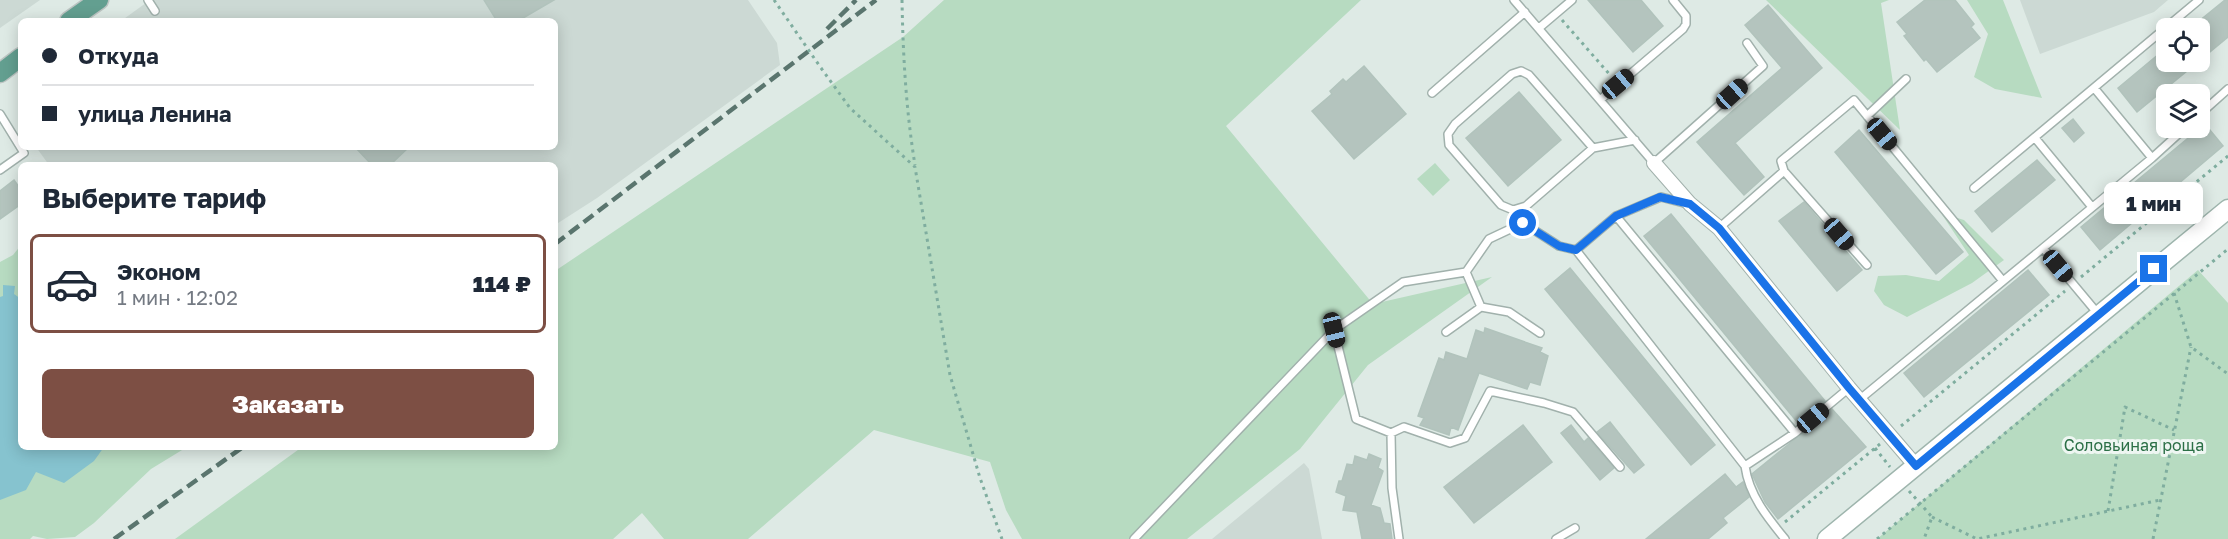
<!DOCTYPE html>
<html lang="ru">
<meta charset="utf-8">
<style>
:root{--surface:#fff;--page:#f2f2f3;--text:#1f2937;--muted:#747a83;--line:#e0e1e3;--accent:#7d4f44}
body{margin:0;font-family:"Golos Text",sans-serif;background:var(--page);color:var(--text);height:100vh;display:flex;flex-direction:column;font-size:22px;white-space:nowrap}
*{box-sizing:border-box;margin:0}
p{font-size:20px;color:var(--muted)}
.icon{flex:none;width:33px;height:33px;fill:none;stroke:currentColor;stroke-width:2;stroke-linecap:round;stroke-linejoin:round}
.map{position:relative;flex:1;overflow:hidden}
.drawer{position:absolute;left:18px;top:162px;width:540px;height:288px;display:flex;flex-direction:column;background:var(--surface);border-radius:9px;box-shadow:0 3px 15px #0003}
.drawer>*{flex:none}
.guide{position:absolute;left:18px;top:18px;width:540px;height:132px;border-radius:9px;box-shadow:0 3px 15px #0003;display:grid;align-content:center;height:132px;padding:0 24px;background:var(--surface)}
.fabs{position:absolute;left:2156px;top:18px;display:grid;gap:12px}
.fabs a{display:grid;place-items:center;width:54px;height:54px;border-radius:9px;background:var(--surface);box-shadow:0 3px 15px #0003;font-size:30px}
.end{position:absolute;width:27px;height:27px;margin:-14px;border:8px solid #1a73e8;background:#fff;box-shadow:0 0 0 3px #fff}
.from{border-radius:50%}
.bubble{position:absolute;height:42px;border-radius:9px;background:var(--surface);box-shadow:0 3px 15px #0003;font-size:20px;font-weight:800;line-height:42px;text-align:center}
.car{position:absolute;width:18px;height:36px;margin:-18px -9px;border-radius:8px;box-shadow:0 0 4px 2px #0007;background:linear-gradient(#222 24%,#8ab4d8 0 40%,#222 0 76%,#8ab4d8 0 86%,#222 0)}
.guide b{display:flex;align-items:center;gap:21px;height:57px;font-size:22px}
.guide b+b{border-top:2px solid var(--line)}
.guide i{width:15px;height:15px;background:var(--text)}
ul{padding:0;list-style:none}
li{display:flex;align-items:center;gap:18px;height:99px;margin:0 12px 9px;padding:0 12px;border:3px solid transparent;border-radius:9px}
li div{flex:1}
li b{display:block;font-size:22px}
li em{font-style:normal;font-weight:800}
li.active{border-color:var(--accent)}
li>.icon{width:54px;height:54px;stroke-width:1.5}
h2{padding:0 24px;font-size:27px;line-height:72px}
.primary-button{display:flex;gap:12px;margin-top:auto;padding:12px 24px}
.primary-button a{flex:1;height:69px;border-radius:9px;background:var(--accent);color:#fff;font-size:24px;font-weight:800;line-height:69px;text-align:center}
.map>svg:first-child{display:block}
</style>
<div class="map">
<svg width="2228" height="539" viewBox="0 0 2228 539">
<rect width="100%" height="100%" fill="#deeae5"/>
<!-- built -->
<path fill="#ccd9d4" d="M0 0H40L0 28Z
M150 0H748L777 43 780 65 597 198 555 225V165H49L36 147H555V21H121Z
M2020 0H2168L2154 12 2040 54Z
M1304 463 1309 469 1322 539H1212Z"/>
<!-- green -->
<path fill="#b7dbc1" d="M944 0H1361L1226 126 1373 304 1492 277 1368 365 1300 449 1187 539H1022L1006 510 990 462 874 430 748 539H664L642 513 613 539H175L302 447H555V271L903 37Z
M1766 0H1889L1881 3 1900 130Z
M1967 0H2003L2042 98 1995 89 1974 77 1988 34Z
M1435 163 1450 180 1433 196 1417 179Z
M1941 213 1964 220 2004 260 1972 283 1907 317 1884 305 1874 291 1878 276 1906 275 1939 281 1969 255Z
M21 245V447H187L151 469 94 523 75 537 47 539 33 536 30 539H0V262L13 255Z
M2198 270 2228 303V539H1877Z"/>
<!-- water -->
<path fill="#86c3cf" d="M3 285 15 286 14 294 21 299V447H104L94 461 64 483 36 472 26 490 0 500V297L3 296Z"/>
<!-- building -->
<path fill="#b4c4be" stroke="#b1c3bc" stroke-width="1.5" d="M484 0H554L518 21H497Z
M1588 0H1641L1663 26 1633 52Z
M1925 0H1955L1974 24 1971 27 1980 38 1937 72 1926 59 1924 61 1904 36 1907 34 1897 22Z
M2225 0H2228V37L2199 61V21Z
M1768 5 1822 68 1735 143 1764 177 1744 195 1697 142 1782 68 1745 25Z
M2166 48V62H2198L2137 112 2118 88Z
M1364 66 1406 114 1354 159 1312 111 1332 94 1330 91 1343 79 1346 82Z
M1519 92 1561 140 1508 186 1466 138Z
M2073 119 2084 133 2074 142 2062 128Z
M2205 124 2223 146 2100 250 2081 227Z
M1859 130 1963 252 1936 274 1835 152Z
M355 147H409L390 165H372Z
M2037 160 2055 180 1992 232 1975 211Z
M14 180 21 190V204L0 219V191Z
M1804 202 1862 270 1837 291 1779 221Z
M1671 214 1825 401 1798 423 1644 236Z
M1570 268 1715 445 1691 465 1545 289Z
M2028 270 2049 295 1924 397 1904 373Z
M1485 328 1542 348 1540 352 1548 356 1540 385 1530 382 1527 389 1479 373 1458 430 1451 427 1449 435 1420 425 1424 418 1418 416 1439 358 1444 360 1446 352 1467 359 1476 330 1484 333Z
M1832 409 1866 447 1778 519 1765 502 1752 474Z
M1610 422 1644 465 1634 473 1597 432Z
M1523 425 1552 462 1474 523 1444 487Z
M1571 425 1584 442 1588 438 1614 468 1600 480 1561 433Z
M1369 454 1381 459 1378 468 1383 471 1371 505 1380 508 1384 523 1390 524 1392 539H1362L1357 512 1343 510 1346 496 1336 492 1339 481H1342L1347 464 1353 465 1355 456 1367 460Z
M1725 474 1736 487 1743 482 1749 497 1723 518 1727 523 1708 539H1646Z"/>
<g fill="none" stroke-linecap="round" stroke-linejoin="round">
<!-- lane casing -->
<g stroke="#a1b1ac" stroke-width="10">
<path id="lane" d="M148 0 155 11
M1514 0 1654 163 1763 66 1747 43
M1539 28 1572 0
M2095 89 2152 158
M1432 93 1525 12
M1600 100 1683 29 1686 24V16L1673 0
M0 114 24 153 0 170
M2199 115 2228 89
M1867 116 1906 79
M2035 138 2092 207
M1593 148 1529 75 1521 71 1512 74 1455 124 1448 134 1449 145 1501 205 1513 210 1526 206 1593 148 1635 140
M1974 188 2199 0
M1616 216 1661 197 1688 204
M1719 228 1784 171
M2043 248 2099 315
M1576 250 1616 216 1795 433 1849 388
M1867 265 1784 171 1781 161 1854 100 2003 281
M1466 272 1481 307
M1334 330 1356 419 1391 433 1392 488 1399 539
M1446 332 1481 307 1509 312 1540 333
M1859 400 2152 158 2185 128
M1391 433 1404 427 1450 443 1465 438 1490 391 1544 403 1573 412 1620 467
M1745 466 1795 433
M1134 539 1334 330 1403 282 1466 272 1489 239 1523 223 1559 246 1576 250 1745 466C1749 495 1767 517 1785 539
M1556 539 1575 528"/>
</g>
<!-- street casing -->
<g stroke="#a1b1ac" stroke-width="16">
<path id="street" d="M1654 163 1690 204 1719 228 1849 388 1916 466"/>
</g>
<!-- secondary casing -->
<g stroke="#9eb5ad" stroke-width="21">
<path id="secondary" d="M1827 539 2228 209"/>
</g>
<!-- primary casing -->
<g stroke="#bcc4c2" stroke-width="21">
<path id="primary" d="M69 21 99 0
M0 73 21 57"/>
</g>
<!-- path -->
<path stroke="#7fad9f" stroke-width="3" stroke-dasharray="3 4.5" stroke-linecap="butt" d="M902 0C903 56 906 110 915 165
M1562 20 1611 76
M821 68 850 108 915 167 950 375 980 478 1002 539
M2081 277 2228 156
M2174 293 2191 347 2228 374
M1901 426 2065 291
M1875 448 1890 467
M1909 491 1932 517 1924 539
M2108 511 2125 407 2174 430
M1932 517 1977 539 2160 500
M1785 522 1880 444
M1877 539 2228 249
M2153 539 2191 347"/>
<!-- lane -->
<use href="#lane" stroke="#fff" stroke-width="7"/>
<!-- street -->
<use href="#street" stroke="#fff" stroke-width="14"/>
<!-- secondary -->
<use href="#secondary" stroke="#fff" stroke-width="18"/>
<!-- primary -->
<use href="#primary" stroke="#639f90" stroke-width="18"/>
<!-- rail -->
<path stroke="#5a756e" stroke-width="4.5" stroke-dasharray="12 6" stroke-linecap="butt" d="M827 29 856 0
M555 244 876 0
M114 539 243 447"/>
<!-- path-bridge -->
<path stroke="#7fad9f" stroke-width="3" stroke-dasharray="3 4.5" stroke-linecap="butt" d="M774 0 821 68"/>
</g>
<g fill="none" stroke-linecap="round" stroke-linejoin="round">
<!-- route -->
<path stroke="#1a73e8" stroke-width="8" d="M1523 223 1559 246 1576 250 1616 216 1660 197 1690 204 1719 228 1849 388 1916 466 2154 269"/>
</g>
<g text-anchor="middle" dominant-baseline="central" stroke-width="6" stroke-linejoin="round" paint-order="stroke">
<!-- park labels -->
<g font-size="16" fill="#2b6f46" stroke="#eef6f2">
<text x="2134" y="445">Соловьиная роща</text>
</g>
</g>
</svg>
<div class="fabs">
<a><svg class="icon" aria-label="locate" viewBox="0 0 24 24"><circle cx="12" cy="12" r="6"/><path d="M12 2v4M12 18v4M2 12h4M18 12h4"/></svg></a>
<a><svg class="icon" aria-label="layers" viewBox="0 0 24 24"><path d="M12 4l9 5-9 5-9-5zM3 14l9 5 9-5"/></svg></a>
</div>
<i class="end from" style="left:1523px;top:223px"></i>
<i class="end" style="left:2154px;top:269px"></i>
<div class="bubble" style="left:2104px;top:182px;width:99px">1 мин</div>
<i class="car" style="left:1618px;top:84px;rotate:50deg"></i>
<i class="car" style="left:1732px;top:94px;rotate:48deg"></i>
<i class="car" style="left:1882px;top:134px;rotate:140deg"></i>
<i class="car" style="left:1839px;top:234px;rotate:139deg"></i>
<i class="car" style="left:2058px;top:266px;rotate:140deg"></i>
<i class="car" style="left:1334px;top:330px;rotate:166deg"></i>
<i class="car" style="left:1813px;top:418px;rotate:50deg"></i>
<div class="guide">
<b><i class="from"></i>Откуда</b>
<b><i></i>улица Ленина</b>
</div>
<section class="drawer">
<h2>Выберите тариф</h2>
<ul>
<li class="active"><svg class="icon" aria-label="car" viewBox="0 0 24 24"><path d="M5 17H2v-5l4-1 3-4h7l3 4 3 1v5h-3M9 17h6M6 11h13"/><circle cx="7" cy="17" r="2"/><circle cx="17" cy="17" r="2"/></svg><div><b>Эконом</b><p>1 мин · 12:02</p></div><em>114 ₽</em></li>
</ul>
<div class="primary-button"><a>Заказать</a></div>
</section>
</div>
